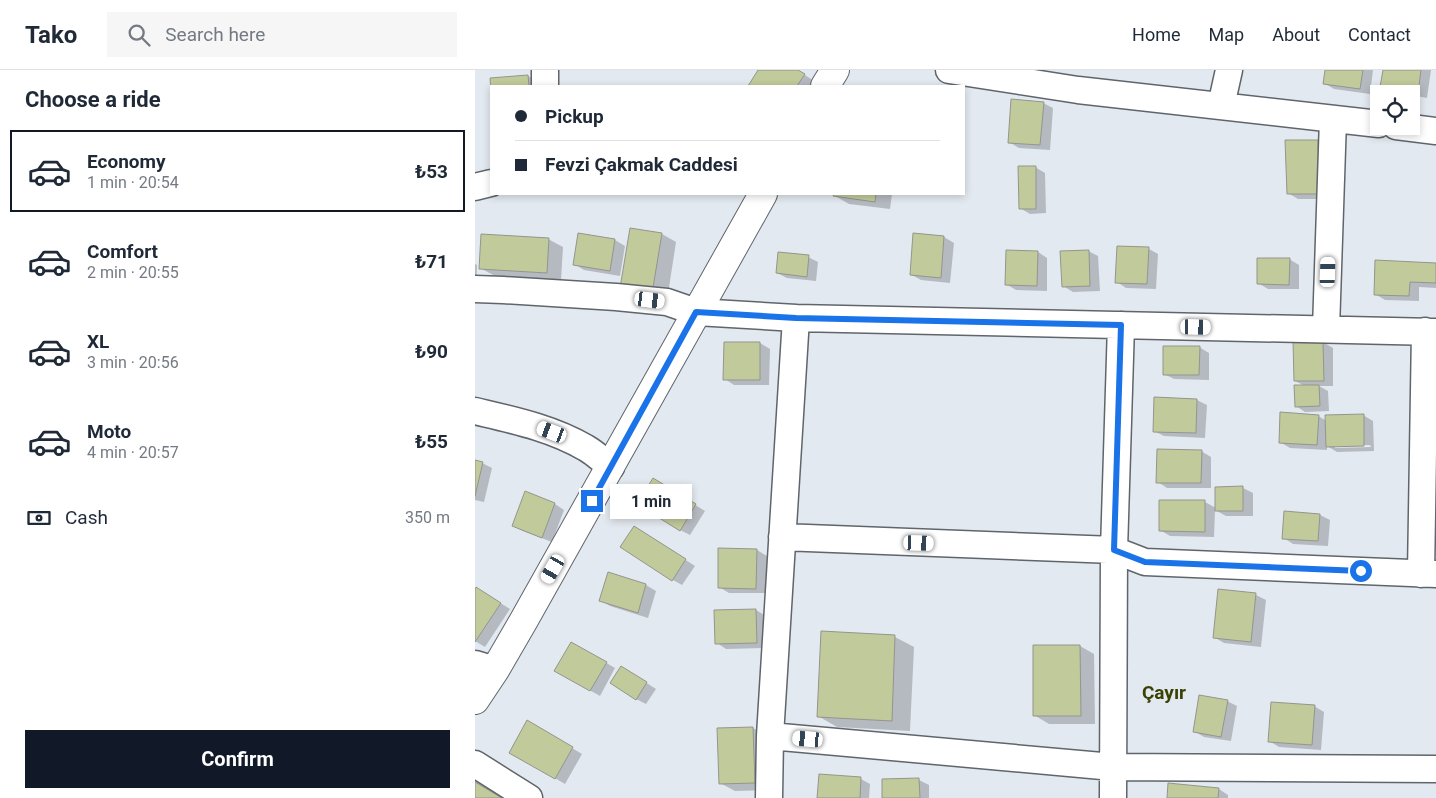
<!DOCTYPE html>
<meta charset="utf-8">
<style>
:root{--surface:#fff;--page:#f6f6f7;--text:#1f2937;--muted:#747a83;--line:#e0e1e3;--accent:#111827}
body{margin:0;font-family:Roboto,sans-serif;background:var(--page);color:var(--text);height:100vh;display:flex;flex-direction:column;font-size:19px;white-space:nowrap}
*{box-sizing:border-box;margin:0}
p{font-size:16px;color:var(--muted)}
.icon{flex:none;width:28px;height:28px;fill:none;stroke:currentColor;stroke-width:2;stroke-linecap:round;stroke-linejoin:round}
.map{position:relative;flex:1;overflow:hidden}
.details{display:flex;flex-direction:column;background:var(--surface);width:475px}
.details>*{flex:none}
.hud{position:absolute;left:15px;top:15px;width:475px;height:110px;border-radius:0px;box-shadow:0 2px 8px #0003;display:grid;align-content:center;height:110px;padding:0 25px;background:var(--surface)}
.tools{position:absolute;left:895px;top:15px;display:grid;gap:10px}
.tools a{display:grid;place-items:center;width:50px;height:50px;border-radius:0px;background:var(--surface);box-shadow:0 2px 8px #0003;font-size:25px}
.end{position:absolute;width:22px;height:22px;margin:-11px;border:6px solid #1a73e8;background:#fff;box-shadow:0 0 0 2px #fff}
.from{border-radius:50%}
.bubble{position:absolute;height:35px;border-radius:0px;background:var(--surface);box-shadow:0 2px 8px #0003;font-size:16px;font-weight:700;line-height:35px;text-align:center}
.car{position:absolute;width:15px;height:30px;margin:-15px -8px;border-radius:6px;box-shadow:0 0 4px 1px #0007;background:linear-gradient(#fff 24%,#345 0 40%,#fff 0 76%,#345 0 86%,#fff 0)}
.hud b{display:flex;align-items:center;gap:18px;height:48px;font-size:19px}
.hud b+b{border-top:1px solid var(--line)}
.hud i{width:12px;height:12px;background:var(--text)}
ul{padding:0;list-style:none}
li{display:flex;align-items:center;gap:15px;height:82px;margin:0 10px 8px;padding:0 15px;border:2px solid transparent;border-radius:0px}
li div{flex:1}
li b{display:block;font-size:19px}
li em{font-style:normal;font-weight:700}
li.current{border-color:var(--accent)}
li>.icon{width:45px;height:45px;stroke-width:1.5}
h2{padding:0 25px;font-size:22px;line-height:60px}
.pay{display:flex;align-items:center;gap:12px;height:55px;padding:0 25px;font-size:19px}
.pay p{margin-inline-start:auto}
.button{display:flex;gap:10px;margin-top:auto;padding:10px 25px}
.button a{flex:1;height:58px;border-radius:0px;background:var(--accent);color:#fff;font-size:20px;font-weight:700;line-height:58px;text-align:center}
header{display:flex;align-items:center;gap:30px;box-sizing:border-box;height:70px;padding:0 25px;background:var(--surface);border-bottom:1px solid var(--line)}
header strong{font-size:24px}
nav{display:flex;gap:28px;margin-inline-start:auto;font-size:18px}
.search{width:350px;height:45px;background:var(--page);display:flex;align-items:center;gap:12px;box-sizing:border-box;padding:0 18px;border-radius:0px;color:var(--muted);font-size:19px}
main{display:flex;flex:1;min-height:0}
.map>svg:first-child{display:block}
</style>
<header>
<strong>Tako</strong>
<div class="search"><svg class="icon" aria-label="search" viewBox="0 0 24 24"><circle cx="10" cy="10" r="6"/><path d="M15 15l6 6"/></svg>Search here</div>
<nav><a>Home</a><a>Map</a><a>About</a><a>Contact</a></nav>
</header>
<main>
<section class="details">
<h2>Choose a ride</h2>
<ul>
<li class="current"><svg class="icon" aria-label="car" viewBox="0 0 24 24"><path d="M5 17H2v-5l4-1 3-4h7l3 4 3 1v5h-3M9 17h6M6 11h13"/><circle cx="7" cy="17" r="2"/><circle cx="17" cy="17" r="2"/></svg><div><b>Economy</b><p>1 min · 20:54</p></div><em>₺53</em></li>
<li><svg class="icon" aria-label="car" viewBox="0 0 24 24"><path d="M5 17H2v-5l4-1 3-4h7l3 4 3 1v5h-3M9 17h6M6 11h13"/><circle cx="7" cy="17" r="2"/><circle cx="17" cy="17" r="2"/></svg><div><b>Comfort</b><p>2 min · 20:55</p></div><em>₺71</em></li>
<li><svg class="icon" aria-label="car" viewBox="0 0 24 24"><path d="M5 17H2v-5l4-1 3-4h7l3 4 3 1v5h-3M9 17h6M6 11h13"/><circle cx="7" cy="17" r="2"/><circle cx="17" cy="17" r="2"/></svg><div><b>XL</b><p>3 min · 20:56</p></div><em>₺90</em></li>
<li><svg class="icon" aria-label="car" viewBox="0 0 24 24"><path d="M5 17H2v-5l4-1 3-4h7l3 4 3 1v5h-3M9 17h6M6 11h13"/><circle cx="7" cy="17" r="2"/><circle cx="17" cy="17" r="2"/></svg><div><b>Moto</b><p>4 min · 20:57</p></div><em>₺55</em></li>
</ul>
<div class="pay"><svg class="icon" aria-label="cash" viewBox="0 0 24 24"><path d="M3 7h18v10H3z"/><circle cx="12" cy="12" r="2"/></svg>Cash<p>350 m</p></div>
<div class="button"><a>Confirm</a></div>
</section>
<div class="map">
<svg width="961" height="728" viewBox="0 0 961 728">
<rect width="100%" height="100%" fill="#e3e9f0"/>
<!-- shadow -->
<path fill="#0003" fill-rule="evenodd" d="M284 0H322L344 14 342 16H274Z
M851 0H898L895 24 859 19 849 13Z
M909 0H956L952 28 936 25V24L916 22 907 17Z
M53 6 63 11V16H17L16 9Z
M568 33 578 38 575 80 544 78 534 72Z
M843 71 853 77 854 129H823L813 123Z
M560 97 570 103 571 143 555 144 545 138Z
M360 124H417L415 139 374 134 360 126Z
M104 164 140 170 150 176 145 206 109 200 99 194Z
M187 164 201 172 191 237 160 232Z
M440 165 469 167 479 173 475 213 446 210 437 205Z
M73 169 88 177 86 210 20 206 5 198Z
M674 179 683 184 681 219 651 218 642 212Z
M613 181 623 186 625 221 598 222 588 216Z
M563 182 572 188V221L541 220 531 214Z
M333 187 343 192 341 211 312 208 302 203Z
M814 189 824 195V219H793L783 213Z
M0 194 2 195 1 227H0Z
M961 194V218L944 217V231L910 230 900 224Z
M848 272 858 278V316H844L853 321 854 341 830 342 821 336 830 316 820 311Z
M250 273H285L295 279 294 315H259L250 309Z
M724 277 734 283V310L699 309 689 304Z
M681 328 722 330 732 335 730 368 689 366 679 361Z
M888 345 898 351 899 381 862 382 852 376V380L815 378 805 372 843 346 852 351ZM860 375H895L896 377 860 378Z
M726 381 736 387V418H692L683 412Z
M0 391 7 393 17 398 9 432 0 430Z
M188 415 230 441 215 465 205 460Z
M768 418 778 423V446H751L740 440 739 467 695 466 685 460 730 432 741 438Z
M51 423 80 434 89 440 77 472 48 461 39 456Z
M845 445 855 450 853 476 818 474 809 468Z
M169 463 220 496 207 515 198 510Z
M282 480 292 486 291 523H254L244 517Z
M133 503 171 515 181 521 173 548 135 536 125 530Z
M0 521 11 524 35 539 10 577 0 571Z
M744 521 781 525 791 530 786 577 749 573 739 567Z
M281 540 291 546V578L251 579 242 573Z
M348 563 420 567 439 577 435 661 362 657 343 646Z
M97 573 140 598 125 626 81 601Z
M605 576 619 584 620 654H574L559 645Z
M156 603 181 619 171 634 161 629Z
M752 631 762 636 756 671 729 667 719 661Z
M839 636 849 642 846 680 804 677 794 671Z
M53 652 107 684 90 714 35 682Z
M278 658 292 666 295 720 260 721 245 713Z
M386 709 395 714 394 728H343Z
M444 710 454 715V728H408Z
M744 719 753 725V728H693Z"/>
<!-- building -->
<path fill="#c1ca9b" stroke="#94958d" d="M283 0H323L330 4 322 16H273Z
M850 0H888L885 19 848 14Z
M908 0H946L943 23 905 17Z
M53 5 54 16H16V22L15 8Z
M536 29 569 32 565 75 533 73Z
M810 70H843L845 124H812Z
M543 96H561V139H544Z
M359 124H401L400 132 358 126Z
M155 158 187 163 176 230 144 224Z
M103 163 140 169 135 201 98 195Z
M438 163 469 166 466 208 435 205Z
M6 164 74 168 72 203 4 199Z
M642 176 674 177 672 214 640 213Z
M531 180 563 181 562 216 530 215Z
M614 180 615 216 587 217 585 181Z
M303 182 334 185 332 207 301 203Z
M782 188H815L814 215 782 214Z
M900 190 961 193V213L935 212 934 226 899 225Z
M818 271H848L849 311H819Z
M249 272H285V310H248Z
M688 276H725L724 305H688Z
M819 315H844L845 336 820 337Z
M679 327 722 329 721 363 678 362Z
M805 342 844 345 842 375 804 373Z
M889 344V376L851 377 850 345Z
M682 379 727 380 726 413H681Z
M0 390 8 392 0 426Z
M178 408 221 434 205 461 162 434Z
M768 416V441H740V417Z
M50 421 80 433 67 468 37 456Z
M684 430H730V462L684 461Z
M809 441 845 444 843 471 807 469Z
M159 456 211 489 197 511 145 477Z
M243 478 282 479 281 519 243 518Z
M133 502 171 514 163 543 124 531Z
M1 517 26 533 0 572V519Z
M743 519 781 523 776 572 738 568Z
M281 539 282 573 240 574 239 540Z
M346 561 420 565 417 651 342 647Z
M96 572 132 592 115 621 79 601Z
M558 575H605L606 646H558Z
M146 596 172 612 161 630 135 613Z
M724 625 753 630 746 667 718 662Z
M796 632 840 635 837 675 793 672Z
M52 650 98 677 80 709 34 683Z
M278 657 280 713 244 714 242 658Z
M344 704 386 707 385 728H342Z
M444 708 445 728H407V709Z
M0 712 27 728H0Z
M693 713 744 718 743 728H692Z"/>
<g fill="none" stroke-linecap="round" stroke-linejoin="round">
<!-- minor casing -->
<g stroke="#5f656b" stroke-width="29">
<path id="minor" d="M70 0V16
M474 0 603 20 904 54
M746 36 754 0
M921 56 961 61
M0 117 16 113
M0 219 28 220 141 227 192 232 221 242 321 248 961 262
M851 259 858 49
M0 341C38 350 77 358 111 378 120 383 128 391 136 397
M307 467 639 480 670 492 961 504
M946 504 950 261
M0 594 20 600
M295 666 638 697 961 699
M0 694 54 728
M294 728 295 666 321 248
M638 728 639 480 646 255"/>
</g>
<!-- major casing -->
<g stroke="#5f656b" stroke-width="30">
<path id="major" d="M350 16 360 0
M0 630 20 600 49 550 288 124"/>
</g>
<!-- minor -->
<use href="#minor" stroke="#fff" stroke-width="26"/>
<!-- major -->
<use href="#major" stroke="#fff" stroke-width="28"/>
</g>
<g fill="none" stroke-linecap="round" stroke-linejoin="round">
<!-- route -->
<path stroke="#1a73e8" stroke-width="6" d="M117 431 221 242 321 248 646 255 639 480 670 492 886 501"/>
</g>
<g text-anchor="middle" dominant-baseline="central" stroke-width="4" stroke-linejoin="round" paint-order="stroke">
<!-- district labels -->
<g font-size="19" font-weight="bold" fill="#3a4103" stroke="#e3e9f0">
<text x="689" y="622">Çayır</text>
</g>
</g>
</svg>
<div class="tools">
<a><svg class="icon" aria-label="locate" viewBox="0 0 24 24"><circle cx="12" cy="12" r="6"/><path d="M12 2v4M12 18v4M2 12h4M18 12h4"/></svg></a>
</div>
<i class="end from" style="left:886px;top:501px"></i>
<i class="end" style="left:117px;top:431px"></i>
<div class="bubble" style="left:135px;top:414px;width:82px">1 min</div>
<i class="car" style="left:853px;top:202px;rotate:2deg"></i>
<i class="car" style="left:175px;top:230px;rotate:97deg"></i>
<i class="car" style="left:721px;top:257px;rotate:91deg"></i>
<i class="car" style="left:77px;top:362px;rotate:291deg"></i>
<i class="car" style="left:444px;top:473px;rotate:92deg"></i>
<i class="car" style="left:78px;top:499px;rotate:210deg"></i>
<i class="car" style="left:333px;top:669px;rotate:275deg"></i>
<div class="hud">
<b><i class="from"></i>Pickup</b>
<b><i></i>Fevzi Çakmak Caddesi</b>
</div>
</div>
</main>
